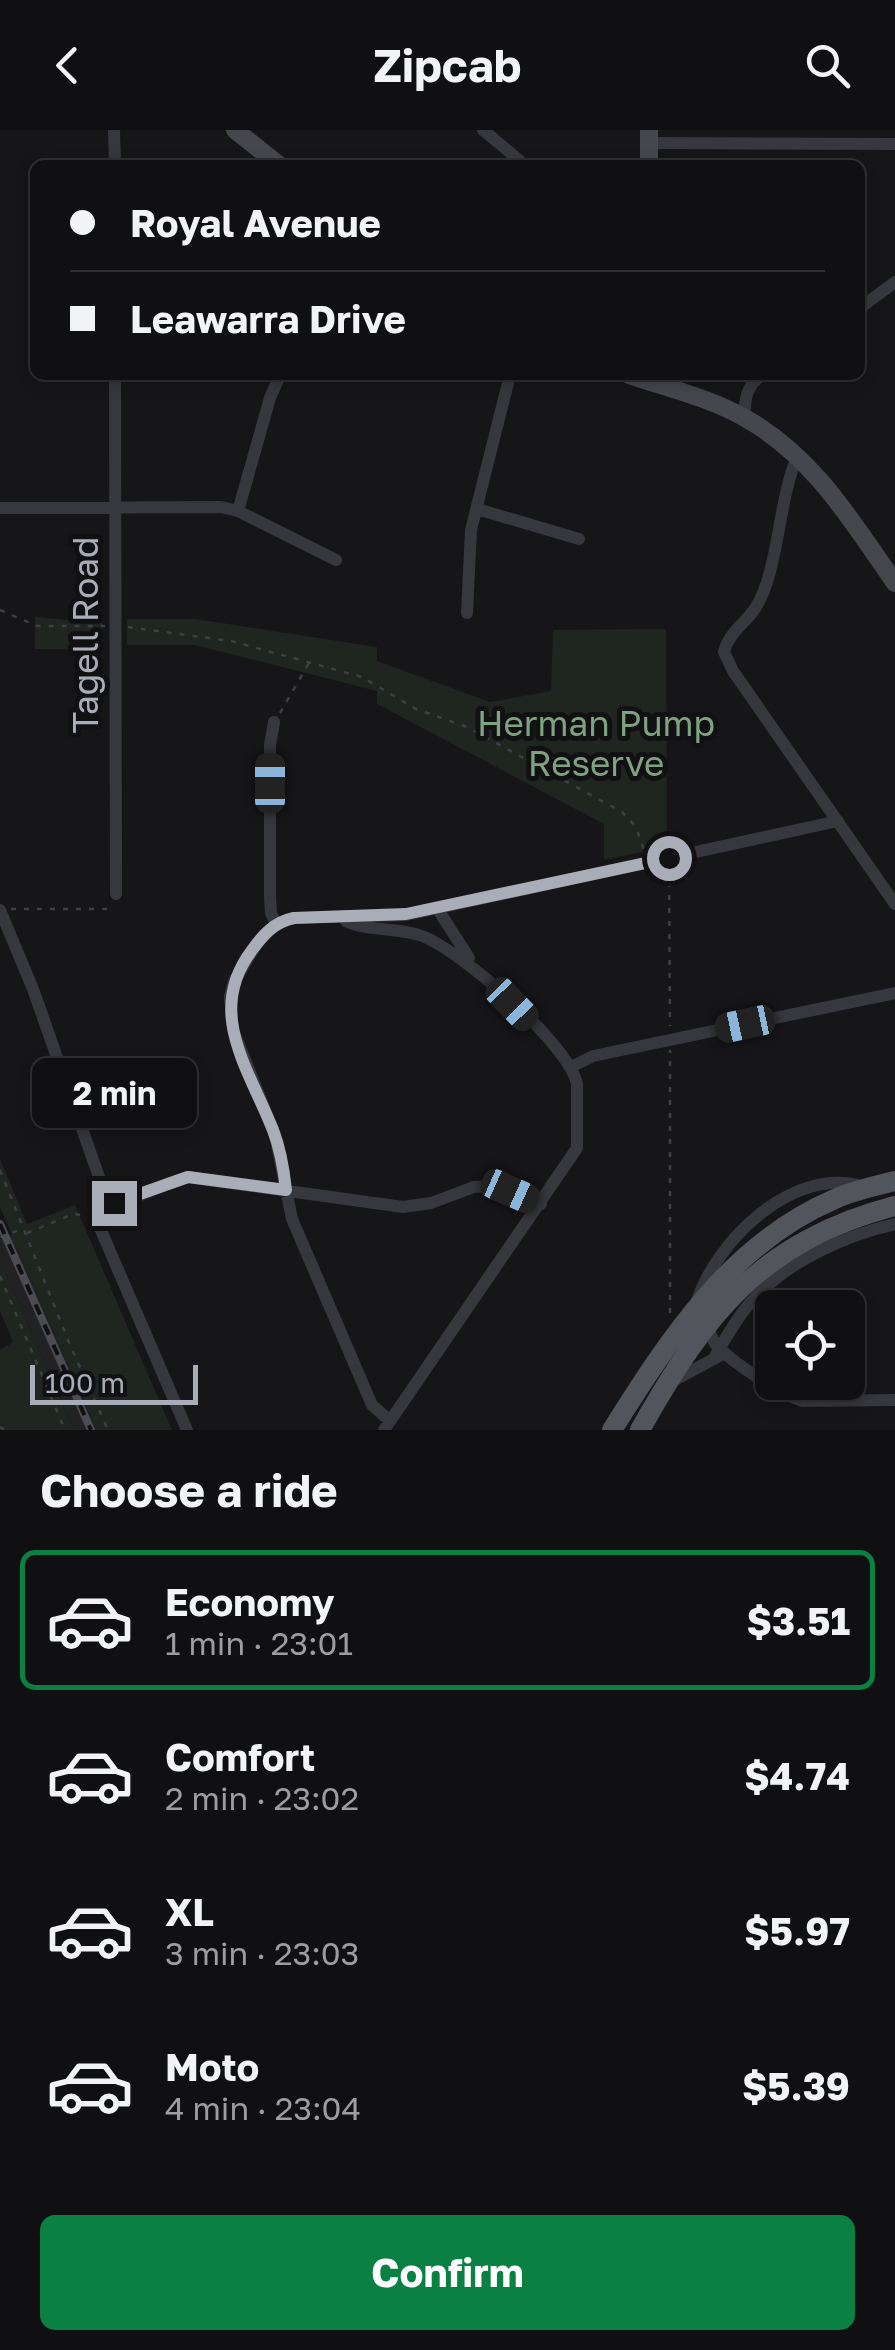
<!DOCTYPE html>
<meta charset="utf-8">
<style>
:root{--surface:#101012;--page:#19191b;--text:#f1f3f6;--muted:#9c9d9f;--line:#303032;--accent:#0b8043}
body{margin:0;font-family:"Golos Text",sans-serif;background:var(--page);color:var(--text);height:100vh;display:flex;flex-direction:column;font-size:38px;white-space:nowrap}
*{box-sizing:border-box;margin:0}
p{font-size:32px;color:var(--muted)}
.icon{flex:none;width:55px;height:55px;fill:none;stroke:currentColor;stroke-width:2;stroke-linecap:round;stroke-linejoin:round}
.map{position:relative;height:1300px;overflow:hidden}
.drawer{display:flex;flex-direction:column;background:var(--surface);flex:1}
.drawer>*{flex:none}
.hud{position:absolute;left:30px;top:30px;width:835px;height:220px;border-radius:15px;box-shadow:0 5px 15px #0003,0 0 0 2px var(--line);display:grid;align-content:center;height:220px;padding:0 40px;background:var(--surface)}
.buttons{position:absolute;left:755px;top:1160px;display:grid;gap:20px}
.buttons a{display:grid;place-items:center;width:110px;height:110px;border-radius:15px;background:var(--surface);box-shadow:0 5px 15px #0003,0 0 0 2px var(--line);font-size:50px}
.scale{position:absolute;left:30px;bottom:25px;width:168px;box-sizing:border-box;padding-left:10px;border:5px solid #a8adb8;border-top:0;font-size:28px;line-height:35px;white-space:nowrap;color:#a8adb8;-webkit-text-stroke:8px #111113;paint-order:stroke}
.end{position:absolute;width:45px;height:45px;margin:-22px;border:12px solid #a8adb8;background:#111;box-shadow:0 0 0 5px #111}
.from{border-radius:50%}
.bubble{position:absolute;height:70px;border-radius:15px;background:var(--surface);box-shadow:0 5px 15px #0003,0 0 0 2px var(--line);font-size:32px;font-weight:700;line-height:70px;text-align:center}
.car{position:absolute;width:30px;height:60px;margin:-30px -15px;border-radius:12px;box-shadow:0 0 8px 2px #0007;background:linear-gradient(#222 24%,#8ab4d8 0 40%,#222 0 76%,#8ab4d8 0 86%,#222 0)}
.hud b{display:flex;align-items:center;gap:35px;height:95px;font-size:38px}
.hud b+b{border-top:2px solid var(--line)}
.hud i{width:25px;height:25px;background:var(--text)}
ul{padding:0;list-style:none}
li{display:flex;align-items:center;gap:30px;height:140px;margin:0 20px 15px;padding:0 20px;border:5px solid transparent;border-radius:15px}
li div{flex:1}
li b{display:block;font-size:38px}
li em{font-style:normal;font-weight:700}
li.current{border-color:var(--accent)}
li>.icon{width:90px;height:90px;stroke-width:1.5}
h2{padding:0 40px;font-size:45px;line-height:120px}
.primary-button{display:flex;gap:20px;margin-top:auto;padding:20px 40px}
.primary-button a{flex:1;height:115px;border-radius:15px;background:var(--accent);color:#fff;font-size:40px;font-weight:700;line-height:115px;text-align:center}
header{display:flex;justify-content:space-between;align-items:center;height:130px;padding:0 40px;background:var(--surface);font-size:45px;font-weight:700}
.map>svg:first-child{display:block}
</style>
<header><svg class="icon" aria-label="back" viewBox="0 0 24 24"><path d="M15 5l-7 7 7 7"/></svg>Zipcab<svg class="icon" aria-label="search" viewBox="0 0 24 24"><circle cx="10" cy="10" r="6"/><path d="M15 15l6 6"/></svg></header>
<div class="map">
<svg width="895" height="1300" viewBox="0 0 895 1300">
<rect width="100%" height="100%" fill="#161618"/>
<!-- built -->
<path fill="#222225" d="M12 1104 96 1300H74L0 1130V1109Z"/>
<!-- green -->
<path fill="#1e261f" d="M35 487 102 493V519H35Z
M127 489H196L377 517V531L490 572 551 561 553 500 666 499 667 717 604 730V694L377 574V561L194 515H127Z
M0 1029 27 1094 75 1075 172 1300H96L0 1077Z
M0 1130 74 1300H0V1220L13 1212 0 1181Z"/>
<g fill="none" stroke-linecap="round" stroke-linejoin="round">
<!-- path -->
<path stroke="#3d3f44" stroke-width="2.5" stroke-dasharray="5 8" stroke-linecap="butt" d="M0 480 37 496H105
M128 497 231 511 362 547 416 579 467 597 622 682 636 697 645 723
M280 583 309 533
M669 739 670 896
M11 779H107L111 773
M0 1040 70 1215 108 1300
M27 1103 73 1084 90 1086
M0 1107 22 1099
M0 1146 65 1300
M670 1183V920
M0 1297 5 1300"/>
<!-- street -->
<path stroke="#37383d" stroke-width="12" d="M114 0 115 35
M483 0 525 35
M649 13 895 14
M860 178 895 152
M115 245 116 764
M744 287C745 269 746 256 762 245
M798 325C778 369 779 440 756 477 746 493 728 503 724 522L733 541 895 774
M0 378 221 377 238 381 336 430
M477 379 579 409
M238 381 270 268 280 245
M467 483 471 400 510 245
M274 592 270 615V767L271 783 276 794
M437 778 469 828
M0 780 33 859 99 1047 102 1064 100 1098 187 1300
M346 791C369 802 398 797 422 806 460 820 569 914 577 954V1018L384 1300
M571 937 593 926 895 863
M101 1072C130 1076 160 1053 188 1047L403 1077 431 1073 474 1057 491 1056 541 1074
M696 1174C715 1111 794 1034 864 1057
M708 1195C710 1203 712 1211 718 1217 736 1235 778 1262 802 1271L895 1270
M715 1226C726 1208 736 1189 750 1173 784 1133 845 1105 895 1094
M673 1251 721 1225
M390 1291 372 1275 292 1089 275 1005 233 900 230 867 234 851 258 812 276 794 293 788 406 785 838 691"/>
<!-- secondary -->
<path stroke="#45474d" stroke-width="18" d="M235 0 279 35
M649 0V35
M629 245C667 258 710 268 745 288 813 326 851 390 895 453"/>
<!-- primary -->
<path stroke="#53555c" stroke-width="20" d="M612 1300C670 1208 731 1113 835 1069 854 1060 875 1056 895 1051
M640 1300C705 1184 761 1111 895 1076"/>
<!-- rail casing -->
<g stroke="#4a4c52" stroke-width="8">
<path id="rail" d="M0 1094 91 1300"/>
</g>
<!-- rail -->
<use href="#rail" stroke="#111113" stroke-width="4" stroke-dasharray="11" stroke-linecap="butt"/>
</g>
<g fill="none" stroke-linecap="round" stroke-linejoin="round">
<!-- route -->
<path stroke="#a8adb8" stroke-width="12" d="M114 1073 188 1047 286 1060C284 1041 280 1018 273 1000 249 939 205 882 252 820 263 805 274 792 294 788L406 784 669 728"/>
</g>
<g text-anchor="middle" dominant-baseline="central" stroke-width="10" stroke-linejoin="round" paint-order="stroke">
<!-- street labels -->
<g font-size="35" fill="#a8adb8" stroke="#111113">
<text transform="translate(85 505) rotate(-90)">Tagell Road</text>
</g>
<!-- park labels -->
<g font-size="35" fill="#7fa381" stroke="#111113">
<text x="596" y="593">Herman Pump<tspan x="596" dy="40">Reserve</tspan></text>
</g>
</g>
</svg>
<div class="buttons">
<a><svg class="icon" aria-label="locate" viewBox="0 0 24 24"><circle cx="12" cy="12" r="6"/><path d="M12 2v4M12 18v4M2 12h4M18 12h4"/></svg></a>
</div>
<div class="scale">100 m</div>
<i class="end from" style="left:669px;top:728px"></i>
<i class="end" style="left:114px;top:1073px"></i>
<div class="bubble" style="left:32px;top:928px;width:165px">2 min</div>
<i class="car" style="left:270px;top:653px;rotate:0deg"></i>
<i class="car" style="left:512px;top:874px;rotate:136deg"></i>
<i class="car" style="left:745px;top:894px;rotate:258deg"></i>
<i class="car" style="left:510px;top:1061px;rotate:114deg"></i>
<div class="hud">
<b><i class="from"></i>Royal Avenue</b>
<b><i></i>Leawarra Drive</b>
</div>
</div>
<section class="drawer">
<h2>Choose a ride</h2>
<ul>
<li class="current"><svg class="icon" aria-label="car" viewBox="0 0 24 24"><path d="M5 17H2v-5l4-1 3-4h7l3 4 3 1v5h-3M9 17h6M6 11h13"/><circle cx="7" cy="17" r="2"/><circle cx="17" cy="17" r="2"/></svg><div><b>Economy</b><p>1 min · 23:01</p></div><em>$3.51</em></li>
<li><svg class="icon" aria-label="car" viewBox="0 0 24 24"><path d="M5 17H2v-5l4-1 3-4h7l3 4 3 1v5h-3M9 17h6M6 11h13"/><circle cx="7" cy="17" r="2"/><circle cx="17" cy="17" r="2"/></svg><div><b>Comfort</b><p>2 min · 23:02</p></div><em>$4.74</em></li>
<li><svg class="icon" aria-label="car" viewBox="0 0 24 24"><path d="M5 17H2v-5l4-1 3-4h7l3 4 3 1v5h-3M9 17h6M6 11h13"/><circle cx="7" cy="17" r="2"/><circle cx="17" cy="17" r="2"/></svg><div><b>XL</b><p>3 min · 23:03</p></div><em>$5.97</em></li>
<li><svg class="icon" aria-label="car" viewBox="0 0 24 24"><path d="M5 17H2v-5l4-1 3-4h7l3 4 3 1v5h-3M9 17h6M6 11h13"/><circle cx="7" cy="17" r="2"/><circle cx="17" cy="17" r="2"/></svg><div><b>Moto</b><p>4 min · 23:04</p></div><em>$5.39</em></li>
</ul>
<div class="primary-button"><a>Confirm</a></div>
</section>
